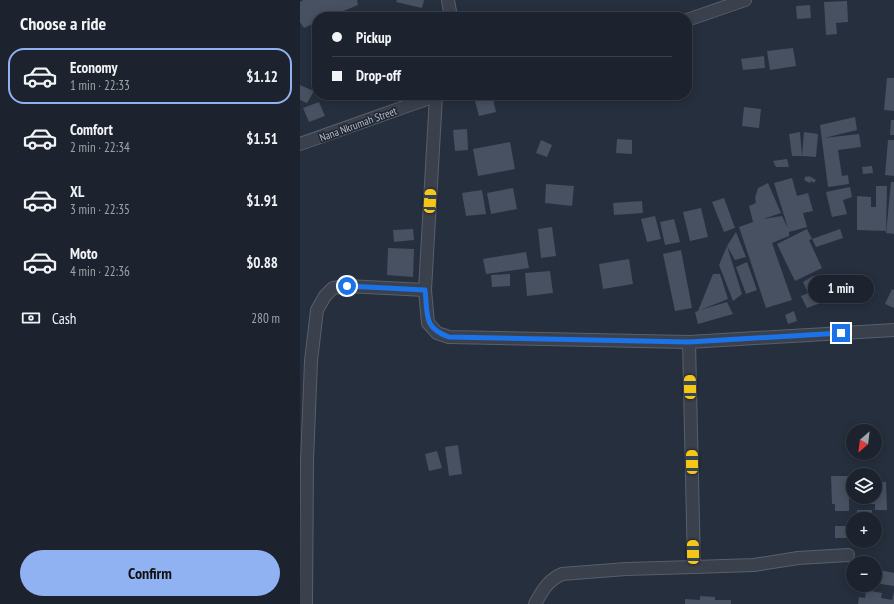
<!DOCTYPE html>
<meta charset="utf-8">
<style>
:root{--surface:#1c232e;--page:#292f3a;--text:#f1f3f6;--muted:#a0a4aa;--line:#3a404a;--accent:#91b2f2}
body{margin:0;font-family:"PT Sans Narrow",sans-serif;background:var(--page);color:var(--text);height:100vh;display:flex;flex-direction:column;font-size:15px;white-space:nowrap}
*{box-sizing:border-box;margin:0}
p{font-size:13px;color:var(--muted)}
.icon{flex:none;width:22px;height:22px;fill:none;stroke:currentColor;stroke-width:2;stroke-linecap:round;stroke-linejoin:round}
.map{position:relative;flex:1;overflow:hidden}
.panel{display:flex;flex-direction:column;background:var(--surface);width:300px}
.panel>*{flex:none}
.hud{position:absolute;left:12px;top:12px;width:380px;height:88px;border-radius:16px;box-shadow:0 2px 10px #0003,0 0 0 1px var(--line);display:grid;align-content:center;height:88px;padding:0 20px;background:var(--surface)}
.needle{width:26px;rotate:208deg}
.tools{position:absolute;left:546px;top:424px;display:grid;gap:8px}
.tools a{display:grid;place-items:center;width:36px;height:36px;border-radius:50%;background:var(--surface);box-shadow:0 2px 10px #0003,0 0 0 1px var(--line);font-size:20px}
.end{position:absolute;width:18px;height:18px;margin:-9px;border:5px solid #1a73e8;background:#fff;box-shadow:0 0 0 2px #fff}
.from{border-radius:50%}
.bubble{position:absolute;height:28px;border-radius:14px;background:var(--surface);box-shadow:0 2px 10px #0003,0 0 0 1px var(--line);font-size:13px;font-weight:700;line-height:28px;text-align:center}
.car{position:absolute;width:12px;height:24px;margin:-12px -6px;border-radius:5px;box-shadow:0 0 3px 1px #0007;background:linear-gradient(#f5c518 24%,#345 0 40%,#f5c518 0 76%,#345 0 86%,#f5c518 0)}
.hud b{display:flex;align-items:center;gap:14px;height:38px;font-size:15px}
.hud b+b{border-top:1px solid var(--line)}
.hud i{width:10px;height:10px;background:var(--text)}
ul{padding:0;list-style:none}
li{display:flex;align-items:center;gap:12px;height:56px;margin:0 8px 6px;padding:0 12px;border:2px solid transparent;border-radius:16px}
li div{flex:1}
li b{display:block;font-size:15px}
li em{font-style:normal;font-weight:700}
li.on{border-color:var(--accent)}
li>.icon{width:36px;height:36px;stroke-width:1.5}
h2{padding:0 20px;font-size:18px;line-height:48px}
.pay{display:flex;align-items:center;gap:10px;height:44px;padding:0 20px;font-size:15px}
.pay p{margin-inline-start:auto}
.cta{display:flex;gap:8px;margin-top:auto;padding:8px 20px}
.cta a{flex:1;height:46px;border-radius:24px;background:var(--accent);color:#111;font-size:16px;font-weight:700;line-height:46px;text-align:center}
main{display:flex;flex:1;min-height:0}
.map>svg:first-child{display:block}
</style>
<main>
<section class="panel">
<h2>Choose a ride</h2>
<ul>
<li class="on"><svg class="icon" aria-label="car" viewBox="0 0 24 24"><path d="M5 17H2v-5l4-1 3-4h7l3 4 3 1v5h-3M9 17h6M6 11h13"/><circle cx="7" cy="17" r="2"/><circle cx="17" cy="17" r="2"/></svg><div><b>Economy</b><p>1 min · 22:33</p></div><em>$1.12</em></li>
<li><svg class="icon" aria-label="car" viewBox="0 0 24 24"><path d="M5 17H2v-5l4-1 3-4h7l3 4 3 1v5h-3M9 17h6M6 11h13"/><circle cx="7" cy="17" r="2"/><circle cx="17" cy="17" r="2"/></svg><div><b>Comfort</b><p>2 min · 22:34</p></div><em>$1.51</em></li>
<li><svg class="icon" aria-label="car" viewBox="0 0 24 24"><path d="M5 17H2v-5l4-1 3-4h7l3 4 3 1v5h-3M9 17h6M6 11h13"/><circle cx="7" cy="17" r="2"/><circle cx="17" cy="17" r="2"/></svg><div><b>XL</b><p>3 min · 22:35</p></div><em>$1.91</em></li>
<li><svg class="icon" aria-label="car" viewBox="0 0 24 24"><path d="M5 17H2v-5l4-1 3-4h7l3 4 3 1v5h-3M9 17h6M6 11h13"/><circle cx="7" cy="17" r="2"/><circle cx="17" cy="17" r="2"/></svg><div><b>Moto</b><p>4 min · 22:36</p></div><em>$0.88</em></li>
</ul>
<div class="pay"><svg class="icon" aria-label="cash" viewBox="0 0 24 24"><path d="M3 7h18v10H3z"/><circle cx="12" cy="12" r="2"/></svg>Cash<p>280 m</p></div>
<div class="cta"><a>Confirm</a></div>
</section>
<div class="map">
<svg width="594" height="604" viewBox="0 0 594 604">
<rect width="100%" height="100%" fill="#262f3d"/>
<!-- building -->
<path fill="#475161" d="M3 0H57L58 5 29 17H17V22L4 28 0 22V2Z
M97 0H124L122 8 96 2Z
M547 1 548 22 536 23 537 34 526 35 524 2Z
M510 5 511 18 497 19 496 6Z
M493 48 496 66 470 70 467 51Z
M464 56 465 68 443 70 441 59Z
M587 78H594V111L584 110Z
M0 85 14 91 7 103 0 100Z
M182 95H192L196 112 179 116 174 97Z
M19 102 25 116 9 122 3 108Z
M444 107 461 109 459 128 442 126Z
M555 117 557 130 524 138 559 134 561 147 538 150 542 176 548 175 549 184 528 187 520 125Z
M591 120H594V135H590Z
M167 129 168 150 155 151 153 130Z
M500 132 502 156H492L489 134Z
M504 132 518 134 516 157 502 156Z
M317 139 332 140V154L316 153Z
M241 140 252 145 247 157 236 153Z
M588 140H594V176L585 175Z
M210 142 215 169 178 176 173 149Z
M487 159 489 167H476L473 161Z
M572 166 573 173 563 174 562 167Z
M506 176 508 177 509 176 516 180 514 183 511 181 510 183 504 180Z
M492 178 497 196 508 193 513 211 503 213 507 227 489 232V236L472 243 492 300 466 308 439 227 453 222 449 206 456 203 455 198 458 188 468 183 481 213 463 219 458 206 463 219 482 216 488 228 474 183Z
M591 182H594V234L586 233Z
M246 184 274 186 272 206 245 203Z
M576 186H587L586 231 557 230V196L571 197V207H576Z
M550 187 552 197 543 200 547 214 532 217 526 192Z
M213 188 217 209 191 214 187 193Z
M182 190 186 214 166 216 162 193Z
M424 198 435 228 424 232 412 202Z
M342 201 343 213 314 215 313 203Z
M401 208 408 237 390 241 383 212Z
M355 216 361 239 347 242 341 219Z
M374 219 380 242 365 245 360 222Z
M252 227 256 256 241 258 238 229Z
M113 229 114 240 94 242 93 230Z
M507 229 512 239 509 240 522 268 495 281 477 244Z
M540 229 543 238 516 247 512 239Z
M436 232 446 257 435 260 427 246Z
M427 246 442 294 433 301 419 265Z
M88 248 114 249 113 277 87 275Z
M381 250 392 308 375 311 363 254Z
M226 252 229 268 186 274 183 259Z
M329 259 333 284 303 289 299 264Z
M447 262 457 290 446 294 436 267Z
M250 271 253 293 227 296 225 273Z
M210 274V286L192 287 191 275Z
M413 274H420L428 299 400 310 427 302 433 314 398 324 395 312 398 311Z
M513 276 517 288 508 293 526 287 532 299 507 308 501 296 508 293 503 282Z
M592 289 594 290V308L585 304Z
M494 311 497 321 488 324 485 315Z
M158 445 162 474 149 476 145 447Z
M137 451 142 468 129 471 125 454Z
M531 476H549V511H535V504H532Z
M575 482H586L587 510H575V504H561L560 497H575Z
M557 510H572V519H557Z
M535 526H553V538H535Z
M575 569 594 573V586L575 583Z
M566 590 582 593 581 598 592 600 594 592V604H558L559 597 565 598Z
M400 596 415 597V600H431V604H385V599L400 600Z"/>
<g fill="none" stroke-linecap="round" stroke-linejoin="round">
<!-- minor casing -->
<g stroke="#585f6b" stroke-width="14">
<path id="minor" d="M148 0 151 17
M387 20 445 0
M136 96 125 290 128 323 137 333 149 337 389 342 594 330
M0 144 138 95
M394 567 454 565 498 558 548 555
M6 604 7 461 11 361 17 310 25 296 33 288 47 286 125 290
M235 604C242 591 248 580 262 574L326 569 394 567 389 342"/>
</g>
<!-- minor -->
<use href="#minor" stroke="#3a414d" stroke-width="12"/>
</g>
<g fill="none" stroke-linecap="round" stroke-linejoin="round">
<!-- route -->
<path stroke="#1a73e8" stroke-width="5" d="M47 286 125 290C128 315 123 328 149 337L389 342 541 333"/>
</g>
<g text-anchor="middle" dominant-baseline="central" stroke-width="3" stroke-linejoin="round" paint-order="stroke">
<!-- street labels -->
<g font-size="11" fill="#b6bcc8" stroke="#1f2632">
<text transform="translate(58 124) rotate(-20)">Nana Nkrumah Street</text>
</g>
</g>
</svg>
<div class="tools">
<a><svg class="needle" viewBox="-14 -14 28 28"><path d="M0-13l5 13h-10z" fill="#e53935"/><path d="M0 13l5-13h-10z" fill="#a0a4aa"/></svg></a>
<a><svg class="icon" aria-label="layers" viewBox="0 0 24 24"><path d="M12 4l9 5-9 5-9-5zM3 14l9 5 9-5"/></svg></a>
<a>+</a>
<a>−</a>
</div>
<i class="end from" style="left:47px;top:286px"></i>
<i class="end" style="left:541px;top:333px"></i>
<div class="bubble" style="left:508px;top:275px;width:66px">1 min</div>
<i class="car" style="left:130px;top:201px;rotate:3deg"></i>
<i class="car" style="left:390px;top:387px;rotate:359deg"></i>
<i class="car" style="left:392px;top:462px;rotate:359deg"></i>
<i class="car" style="left:393px;top:552px;rotate:359deg"></i>
<div class="hud">
<b><i class="from"></i>Pickup</b>
<b><i></i>Drop-off</b>
</div>
</div>
</main>
